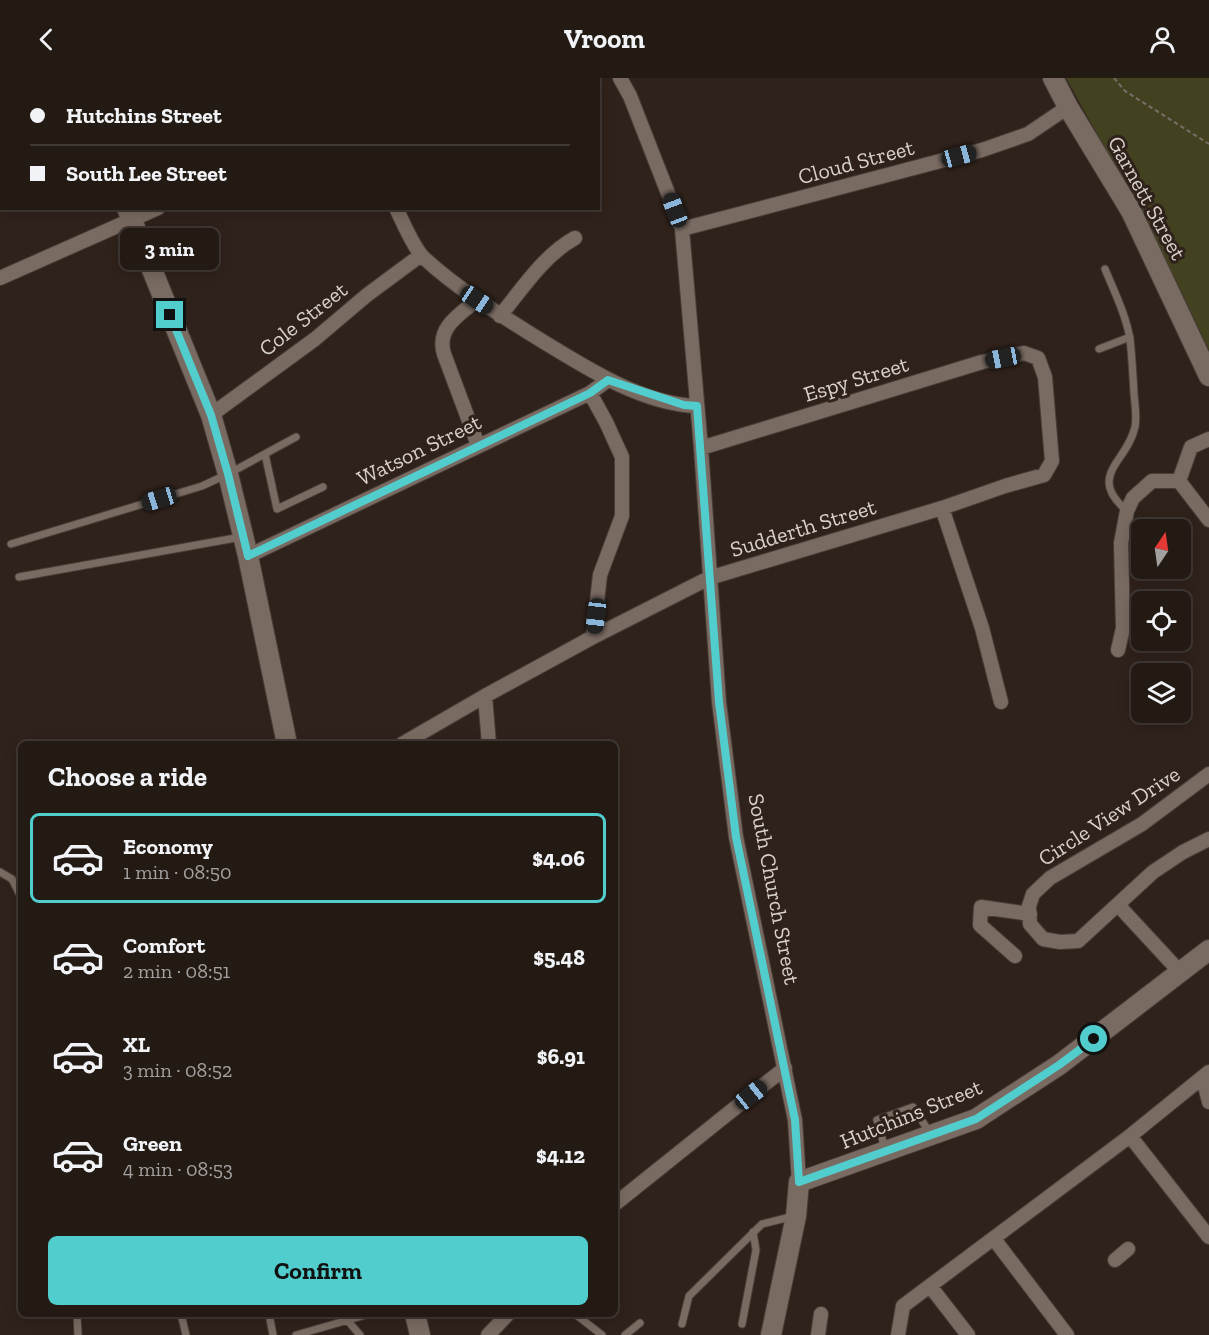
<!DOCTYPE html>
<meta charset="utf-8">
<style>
:root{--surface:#231a14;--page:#2f2722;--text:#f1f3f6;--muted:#a3a1a0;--line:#403834;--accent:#52cdcd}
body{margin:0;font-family:"Zilla Slab",serif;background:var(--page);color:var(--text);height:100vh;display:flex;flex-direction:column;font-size:22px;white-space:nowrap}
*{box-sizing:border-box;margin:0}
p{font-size:20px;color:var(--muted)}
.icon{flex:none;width:33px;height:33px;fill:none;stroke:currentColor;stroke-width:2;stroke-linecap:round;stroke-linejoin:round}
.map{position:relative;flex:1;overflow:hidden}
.panel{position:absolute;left:18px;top:663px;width:600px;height:576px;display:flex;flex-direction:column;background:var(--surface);border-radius:9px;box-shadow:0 3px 15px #0003,0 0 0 2px var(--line)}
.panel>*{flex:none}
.guide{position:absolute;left:0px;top:0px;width:600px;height:132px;box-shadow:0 3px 15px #0003,0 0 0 2px var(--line);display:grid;align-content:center;height:132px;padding:0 30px;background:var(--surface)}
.needle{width:39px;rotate:13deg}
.fabs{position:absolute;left:1131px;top:441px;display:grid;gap:12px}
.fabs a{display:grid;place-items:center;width:60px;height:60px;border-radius:9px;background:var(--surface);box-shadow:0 3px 15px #0003,0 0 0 2px var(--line);font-size:30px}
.end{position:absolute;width:27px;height:27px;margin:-14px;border:8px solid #52cdcd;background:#111;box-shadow:0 0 0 3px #111}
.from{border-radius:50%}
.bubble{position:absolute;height:42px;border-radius:9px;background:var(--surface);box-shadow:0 3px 15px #0003,0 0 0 2px var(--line);font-size:20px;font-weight:800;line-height:42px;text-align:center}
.car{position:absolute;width:18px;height:36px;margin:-18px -9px;border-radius:8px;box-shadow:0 0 4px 2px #0007;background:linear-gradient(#222 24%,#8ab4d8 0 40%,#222 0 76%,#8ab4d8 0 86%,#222 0)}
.guide b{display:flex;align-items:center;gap:21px;height:57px;font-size:22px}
.guide b+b{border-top:2px solid var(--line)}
.guide i{width:15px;height:15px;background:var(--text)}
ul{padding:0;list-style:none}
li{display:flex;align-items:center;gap:18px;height:90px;margin:0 12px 9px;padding:0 18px;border:3px solid transparent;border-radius:9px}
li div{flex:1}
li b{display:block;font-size:22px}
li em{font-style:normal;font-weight:800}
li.active{border-color:var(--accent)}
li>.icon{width:54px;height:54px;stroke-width:1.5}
h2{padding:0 30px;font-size:27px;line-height:72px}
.cta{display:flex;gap:12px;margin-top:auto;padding:12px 30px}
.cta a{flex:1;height:69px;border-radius:9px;background:var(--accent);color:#111;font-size:24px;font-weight:800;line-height:69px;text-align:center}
header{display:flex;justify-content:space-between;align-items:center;height:78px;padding:0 30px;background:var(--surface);font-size:27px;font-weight:800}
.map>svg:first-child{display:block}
</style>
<header><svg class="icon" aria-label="back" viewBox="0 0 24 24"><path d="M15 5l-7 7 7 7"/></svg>Vroom<svg class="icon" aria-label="person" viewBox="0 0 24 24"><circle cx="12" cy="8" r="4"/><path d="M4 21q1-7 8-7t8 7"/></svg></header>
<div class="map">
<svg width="1209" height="1257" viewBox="0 0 1209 1257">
<rect width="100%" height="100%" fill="#2f221b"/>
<!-- green -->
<path fill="#424221" d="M1066 0H1209V272L1157 164Z"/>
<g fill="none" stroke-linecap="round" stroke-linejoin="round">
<!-- lane casing -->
<g stroke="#493e39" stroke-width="9">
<path id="lane" d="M502 0 503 2
M1105 191C1114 213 1126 237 1130 261 1132 279 1133 298 1134 316 1135 327 1137 339 1135 349 1127 385 1086 397 1127 433
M1099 271 1130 259
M265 376 277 431 323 409
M11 466 202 408 228 396 296 359
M19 499 241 459
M0 794 12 801 21 819
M885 1071 877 1042 913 1029 930 1055
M77 1236 78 1257
M181 1236 186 1257
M269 1236 273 1257
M345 1236 347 1242 360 1257
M575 1236 602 1257
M682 1246 689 1218 762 1146 794 1138
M742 1246 756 1172 753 1154
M296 1257 369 1236
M625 1257 640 1245"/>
</g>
<!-- street casing -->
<g stroke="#493e39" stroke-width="16">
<path id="street" d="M333 0V2
M620 0 630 18 682 151 701 370 719 624 736 759 795 1042 799 1104
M476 2 479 0
M396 130C403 144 413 169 423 179 457 211 499 236 539 261 585 289 641 326 697 328
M682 151 982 72 1028 56 1068 29
M0 200 158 130
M477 222C459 237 436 250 444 276L478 367
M500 238C522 211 544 177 575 160
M590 315 606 344 622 379V438L600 497 593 559
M211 337 315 261 367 217 421 177
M1179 403 1209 442
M942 430 982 550 1001 624
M248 478 590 315 608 302
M1118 572 1123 550 1121 465 1127 433 1133 420 1152 403H1179L1191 369 1209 361
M485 618 489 666
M402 666 485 618 593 559 709 500 942 430 1005 408 1044 397 1052 383 1045 299 1038 280 1024 275 982 284 701 370
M1209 696 1142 746 1050 800 1033 816 1029 828 1030 846 1043 861 1060 864 1078 863 1153 794 1183 774 1209 761
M1118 827 1180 894
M1015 878 980 847 981 829 1030 836
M1209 1002 1203 999 1209 1024
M1130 1058 1209 1159
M615 1126 785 990
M994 1161 1067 1257
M1115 1182 1128 1171
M930 1208 968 1257
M488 1257 508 1236
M818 1257 821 1236
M898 1257 903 1228 1130 1058 1209 994"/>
</g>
<!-- secondary casing -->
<g stroke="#493e39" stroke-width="22">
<path id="secondary" d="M70 0 71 2
M1053 0 1068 29 1131 133 1209 298
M127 130 211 337 228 396 248 478 287 666
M415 1236 420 1257
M771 1257 796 1138 799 1104 976 1041 1059 987 1209 872"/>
</g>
<!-- path -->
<path stroke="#786d67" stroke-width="2" stroke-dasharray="4.5 3" stroke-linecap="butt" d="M1114 0 1125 13 1209 66"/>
<!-- lane -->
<use href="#lane" stroke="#7a6b62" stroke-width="7"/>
<!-- street -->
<use href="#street" stroke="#7a6b62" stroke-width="14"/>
<!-- secondary -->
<use href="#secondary" stroke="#7a6b62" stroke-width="20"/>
</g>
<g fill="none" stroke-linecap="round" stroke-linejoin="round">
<!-- route -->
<path stroke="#52cdcd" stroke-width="8" d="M170 237 211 337 228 396 248 478 590 315 608 302 684 327 697 328 719 624 736 759 795 1042 799 1104 976 1041 1059 987 1094 961"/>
</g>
<g text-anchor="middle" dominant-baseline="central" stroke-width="6" stroke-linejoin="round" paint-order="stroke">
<!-- street labels -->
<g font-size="22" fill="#d9d1cc" stroke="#2f221b">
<text transform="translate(856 84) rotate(-15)">Cloud Street</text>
<text transform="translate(1147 120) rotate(61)">Garnett Street</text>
<text transform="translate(303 241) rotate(-38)">Cole Street</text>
<text transform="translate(856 301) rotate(-17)">Espy Street</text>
<text transform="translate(419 372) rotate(-26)">Watson Street</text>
<text transform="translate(803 450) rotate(-17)">Sudderth Street</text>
<text transform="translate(1109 738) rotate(-33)">Circle View Drive</text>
<text transform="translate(774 811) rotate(79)">South Church Street</text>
<text transform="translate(911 1036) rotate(-22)">Hutchins Street</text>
</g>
</g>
</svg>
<div class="fabs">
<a><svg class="needle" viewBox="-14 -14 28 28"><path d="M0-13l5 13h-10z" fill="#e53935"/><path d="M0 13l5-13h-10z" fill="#a3a1a0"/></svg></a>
<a><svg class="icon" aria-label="locate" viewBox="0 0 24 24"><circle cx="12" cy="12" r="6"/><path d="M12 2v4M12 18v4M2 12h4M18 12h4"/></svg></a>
<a><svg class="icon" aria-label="layers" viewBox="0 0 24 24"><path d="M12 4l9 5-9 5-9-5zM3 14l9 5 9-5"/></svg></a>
</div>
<i class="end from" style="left:1094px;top:961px"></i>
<i class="end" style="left:170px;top:237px"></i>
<div class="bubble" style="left:120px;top:150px;width:99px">3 min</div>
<i class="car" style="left:959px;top:78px;rotate:75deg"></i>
<i class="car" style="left:675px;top:132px;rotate:339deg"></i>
<i class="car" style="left:477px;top:222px;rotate:124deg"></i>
<i class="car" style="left:1003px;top:280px;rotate:259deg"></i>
<i class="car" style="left:159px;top:421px;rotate:253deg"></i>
<i class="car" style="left:596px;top:538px;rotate:187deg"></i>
<i class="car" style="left:751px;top:1017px;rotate:51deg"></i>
<div class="guide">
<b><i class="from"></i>Hutchins Street</b>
<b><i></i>South Lee Street</b>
</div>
<section class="panel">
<h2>Choose a ride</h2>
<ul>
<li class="active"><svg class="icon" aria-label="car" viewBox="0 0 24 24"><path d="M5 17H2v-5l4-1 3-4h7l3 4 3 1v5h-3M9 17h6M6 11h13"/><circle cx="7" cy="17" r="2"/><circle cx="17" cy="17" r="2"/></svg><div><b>Economy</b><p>1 min · 08:50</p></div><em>$4.06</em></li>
<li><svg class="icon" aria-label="car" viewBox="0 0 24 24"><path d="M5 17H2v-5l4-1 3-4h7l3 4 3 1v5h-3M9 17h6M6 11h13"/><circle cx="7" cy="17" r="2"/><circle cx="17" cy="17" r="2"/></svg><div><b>Comfort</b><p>2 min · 08:51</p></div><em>$5.48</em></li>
<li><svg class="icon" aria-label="car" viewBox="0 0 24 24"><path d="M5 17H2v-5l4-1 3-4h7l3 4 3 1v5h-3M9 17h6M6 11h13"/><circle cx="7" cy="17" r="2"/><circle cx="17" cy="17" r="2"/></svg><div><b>XL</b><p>3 min · 08:52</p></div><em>$6.91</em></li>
<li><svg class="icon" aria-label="car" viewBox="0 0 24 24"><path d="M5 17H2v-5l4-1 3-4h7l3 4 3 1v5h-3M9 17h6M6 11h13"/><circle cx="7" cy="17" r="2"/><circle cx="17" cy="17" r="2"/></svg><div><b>Green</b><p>4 min · 08:53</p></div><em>$4.12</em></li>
</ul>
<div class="cta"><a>Confirm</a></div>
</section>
</div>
